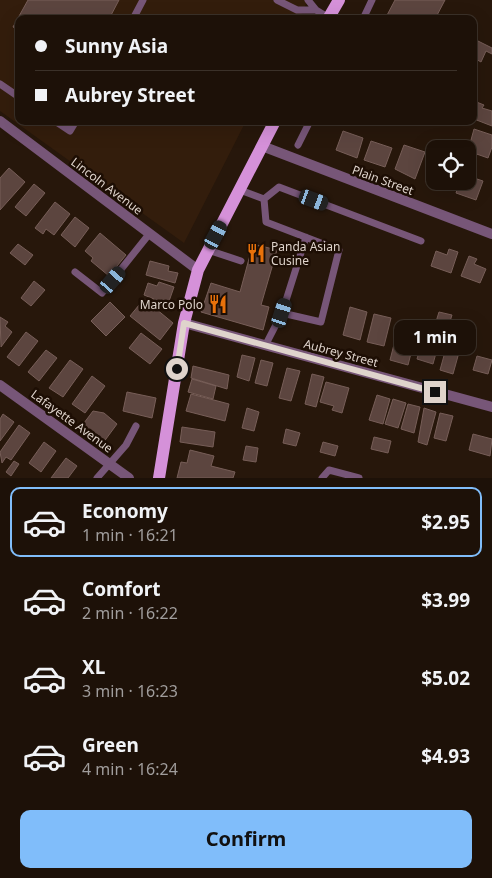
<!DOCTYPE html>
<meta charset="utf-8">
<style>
:root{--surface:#1d1108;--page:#2a1f16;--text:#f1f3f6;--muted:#a09d9c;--line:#3b3129;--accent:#80bdfa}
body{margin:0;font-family:"Noto Sans",sans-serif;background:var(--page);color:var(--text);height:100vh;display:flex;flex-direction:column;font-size:19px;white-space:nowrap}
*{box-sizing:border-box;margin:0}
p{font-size:16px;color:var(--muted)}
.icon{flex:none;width:28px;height:28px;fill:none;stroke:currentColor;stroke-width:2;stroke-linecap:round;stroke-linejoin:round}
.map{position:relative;height:478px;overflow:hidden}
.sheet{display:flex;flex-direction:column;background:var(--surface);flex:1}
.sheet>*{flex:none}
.top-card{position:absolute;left:15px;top:15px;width:462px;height:110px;border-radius:10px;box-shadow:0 5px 20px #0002,0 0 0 1px var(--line);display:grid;align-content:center;height:110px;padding:0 20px;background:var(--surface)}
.fabs{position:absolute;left:426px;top:140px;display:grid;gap:10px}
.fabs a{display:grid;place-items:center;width:50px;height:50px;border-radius:10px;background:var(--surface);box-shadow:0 5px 20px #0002,0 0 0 1px var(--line);font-size:25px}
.end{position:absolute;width:22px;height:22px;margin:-11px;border:6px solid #dfd4cc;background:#111;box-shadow:0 0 0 2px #111}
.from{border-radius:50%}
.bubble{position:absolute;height:35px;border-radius:10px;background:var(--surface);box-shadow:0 5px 20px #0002,0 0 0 1px var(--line);font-size:16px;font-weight:700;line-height:35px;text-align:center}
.car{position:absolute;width:15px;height:30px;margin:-15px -8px;border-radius:6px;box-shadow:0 0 4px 1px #0007;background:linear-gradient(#222 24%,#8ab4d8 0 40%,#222 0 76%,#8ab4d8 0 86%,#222 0)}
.top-card b{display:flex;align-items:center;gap:18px;height:48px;font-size:19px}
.top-card b+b{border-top:1px solid var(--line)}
.top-card i{width:12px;height:12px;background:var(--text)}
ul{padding:9px 0 0;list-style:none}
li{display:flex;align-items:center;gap:15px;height:70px;margin:0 10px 8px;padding:0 10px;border:2px solid transparent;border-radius:10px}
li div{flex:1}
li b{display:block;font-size:19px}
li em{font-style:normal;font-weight:700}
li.selected{border-color:var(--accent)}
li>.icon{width:45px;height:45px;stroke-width:1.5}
.cta{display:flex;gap:10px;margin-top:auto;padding:10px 20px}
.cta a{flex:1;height:58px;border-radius:10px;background:var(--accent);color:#111;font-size:20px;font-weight:700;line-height:58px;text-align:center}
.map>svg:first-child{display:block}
</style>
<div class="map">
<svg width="492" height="478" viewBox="0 0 492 478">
<rect width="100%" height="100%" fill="#27170b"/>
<!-- built -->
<path fill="#331d0c" d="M0 0H308L299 19H19V121H246L184 243 0 111Z"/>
<!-- building -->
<path fill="#5c453f" stroke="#775e58" d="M28 0H119L109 19H19V30L13 27Z
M395 0H445L435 19H385Z
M474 39 492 48V54L486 51 481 62 474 58Z
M474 101 484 105 482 108 492 111V126L474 119Z
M474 129 492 135V147L488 158 468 151Z
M343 131 363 138 357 158 336 150Z
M371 141 392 148 385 167 364 160Z
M404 145 425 152 415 179 395 169Z
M432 164 435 165V181H449L446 189 426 182Z
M9 168 25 182 0 210V178Z
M468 176 483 181 476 200 456 193 460 181H468Z
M34 184 45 193 26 216 15 207Z
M55 202 70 214 54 235 46 229 43 234 35 228Z
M75 217 89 228 75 247 61 235Z
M100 233 126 255 109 276 91 261 93 258 85 251Z
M18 244 33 255 25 265 10 253Z
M253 244 277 250 261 305 269 307 263 330 201 312 211 283 240 292Z
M449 249 458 252 451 273 431 266 436 251 447 255Z
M469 256 477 259 474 264 486 269 480 283 461 276Z
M150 261 169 266 168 271 178 273 175 283 146 275Z
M34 281 45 290 31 306 21 298Z
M159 282 174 287 167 307 153 302 154 299 144 295 148 283 157 286Z
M144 299 173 323 160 340 130 316Z
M110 302 125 317 106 336 91 321Z
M350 307 367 312 360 340 343 335Z
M439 312 452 315 448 328 435 325Z
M374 314 391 318 384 346 367 342Z
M0 317 8 322 5 326 12 332 1 347Z
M398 329 416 334 408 365 390 360Z
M26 332 38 341 19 366 7 357Z
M141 333 162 349 150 364 129 348Z
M424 334 432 337 431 340 439 342 433 364 417 359Z
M46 350 57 358 39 381 28 372Z
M445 352 458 356 453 374 440 370Z
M242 355 255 358 249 381 237 377Z
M477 356 492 360 488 374 473 370Z
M70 360 83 369 63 397 49 388Z
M261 360 273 363 267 386 255 383Z
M193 366 229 375 227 389 191 378Z
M287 368 300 371 291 401 279 398Z
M312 374 324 377 316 407 305 404Z
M92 376 105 386 85 413 72 404Z
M192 379 216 386 213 399 188 392Z
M326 382 349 388 342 413 332 410 334 406 320 402Z
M127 392 156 398 152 418 123 411Z
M191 394 229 404 225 421 186 411Z
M377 395 390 399 383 424 369 420Z
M393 399 406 403 398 428 385 424Z
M408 404 420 407 414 433 401 429Z
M247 408 259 412 254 431 242 428Z
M424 408 436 412 427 445 418 442Z
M93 411 104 413 117 424 103 443 81 427Z
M440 413 453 416 446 441 434 438Z
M3 414 14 422 0 441V419Z
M19 425 30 433 11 460 6 457 2 463 0 452Z
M182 427 215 432 213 447 180 442Z
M286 429 300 433 296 446 283 443Z
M473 434 492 439 490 456 469 450Z
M374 437 391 441 388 453 371 449Z
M44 442 56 451 41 472 29 463Z
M323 442 338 446 335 456 320 452Z
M246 446 258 448 256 462 243 460Z
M190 450 214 456 211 466 235 472 233 478H177L181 462 187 463Z
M66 458 77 466 68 478H51Z
M14 461 19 464 11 476 6 472Z"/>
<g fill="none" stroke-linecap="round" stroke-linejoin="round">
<!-- service -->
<path stroke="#775678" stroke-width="7" d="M277 0 297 10H316
M308 0 316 10 329 18
M133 19 143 0
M363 19 372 0
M0 84 19 97
M55 121 70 131 76 121
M298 145 310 121
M240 190 264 199 279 187 421 241
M264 199 266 222 339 250 321 322 282 313 306 237
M208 250 241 261
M75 272 102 293 150 233
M265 346 282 313
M97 478 126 445 136 426
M322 478 329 470 359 478"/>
<!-- minor -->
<path stroke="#775678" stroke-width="10" d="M0 121 198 270
M262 146 492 234
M184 323 492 407
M0 385 129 478"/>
<!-- primary -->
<path stroke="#d591d9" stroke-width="12" d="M328 19 339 0
M159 478 184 323 198 270 275 121"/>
</g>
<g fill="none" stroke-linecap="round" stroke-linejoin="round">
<!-- route -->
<path stroke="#dfd4cc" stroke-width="6" d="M177 369 184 323 435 392"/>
</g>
<!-- icons -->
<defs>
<g id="restaurant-bare" transform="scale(1.5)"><path d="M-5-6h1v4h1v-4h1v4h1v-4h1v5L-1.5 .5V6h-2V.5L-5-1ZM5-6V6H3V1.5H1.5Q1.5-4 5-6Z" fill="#e8710a" stroke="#1d0e04" stroke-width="2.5" paint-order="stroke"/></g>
</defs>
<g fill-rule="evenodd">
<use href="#restaurant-bare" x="256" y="253"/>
<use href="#restaurant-bare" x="218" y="304"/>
</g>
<g text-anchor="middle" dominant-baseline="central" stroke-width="5" stroke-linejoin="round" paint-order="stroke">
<!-- street labels -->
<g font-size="12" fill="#dfd4cc" stroke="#1d0e04">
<text transform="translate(383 180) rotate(20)">Plain Street</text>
<text transform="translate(107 186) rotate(37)">Lincoln Avenue</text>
<text transform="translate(341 353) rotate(15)">Aubrey Street</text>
<text transform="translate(72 421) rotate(36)">Lafayette Avenue</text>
</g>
<!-- poi labels -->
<g font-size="12" fill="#dfd4cc" stroke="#1d0e04" text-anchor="start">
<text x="271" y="246">Panda Asian<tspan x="271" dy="14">Cusine</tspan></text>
<text x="203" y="304" text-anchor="end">Marco Polo</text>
</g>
</g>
</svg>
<div class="fabs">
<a><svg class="icon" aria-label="locate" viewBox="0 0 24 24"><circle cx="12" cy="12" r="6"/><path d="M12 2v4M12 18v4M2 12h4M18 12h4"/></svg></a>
</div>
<i class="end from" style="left:177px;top:369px"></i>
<i class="end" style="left:435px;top:392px"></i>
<div class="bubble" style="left:394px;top:320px;width:82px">1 min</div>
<i class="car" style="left:314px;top:200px;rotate:110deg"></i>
<i class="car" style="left:216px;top:235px;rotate:28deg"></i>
<i class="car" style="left:113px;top:280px;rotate:41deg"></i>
<i class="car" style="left:282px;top:313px;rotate:18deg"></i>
<div class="top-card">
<b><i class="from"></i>Sunny Asia</b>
<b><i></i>Aubrey Street</b>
</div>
</div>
<section class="sheet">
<ul>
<li class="selected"><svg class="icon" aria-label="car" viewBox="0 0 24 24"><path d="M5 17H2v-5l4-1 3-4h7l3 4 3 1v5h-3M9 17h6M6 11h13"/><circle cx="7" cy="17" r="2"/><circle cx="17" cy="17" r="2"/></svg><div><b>Economy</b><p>1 min · 16:21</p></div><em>$2.95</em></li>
<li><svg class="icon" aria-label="car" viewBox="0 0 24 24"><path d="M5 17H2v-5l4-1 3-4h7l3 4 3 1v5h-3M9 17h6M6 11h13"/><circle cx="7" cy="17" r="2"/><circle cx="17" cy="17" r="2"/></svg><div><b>Comfort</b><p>2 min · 16:22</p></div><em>$3.99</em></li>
<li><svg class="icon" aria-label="car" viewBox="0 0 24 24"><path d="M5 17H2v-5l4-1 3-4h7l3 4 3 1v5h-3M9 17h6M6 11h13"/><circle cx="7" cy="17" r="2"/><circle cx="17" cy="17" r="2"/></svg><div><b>XL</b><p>3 min · 16:23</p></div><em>$5.02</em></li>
<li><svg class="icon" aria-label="car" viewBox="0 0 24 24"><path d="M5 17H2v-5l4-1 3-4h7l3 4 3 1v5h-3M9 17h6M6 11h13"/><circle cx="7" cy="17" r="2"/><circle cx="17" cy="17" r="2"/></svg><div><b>Green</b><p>4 min · 16:24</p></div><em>$4.93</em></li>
</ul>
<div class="cta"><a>Confirm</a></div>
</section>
